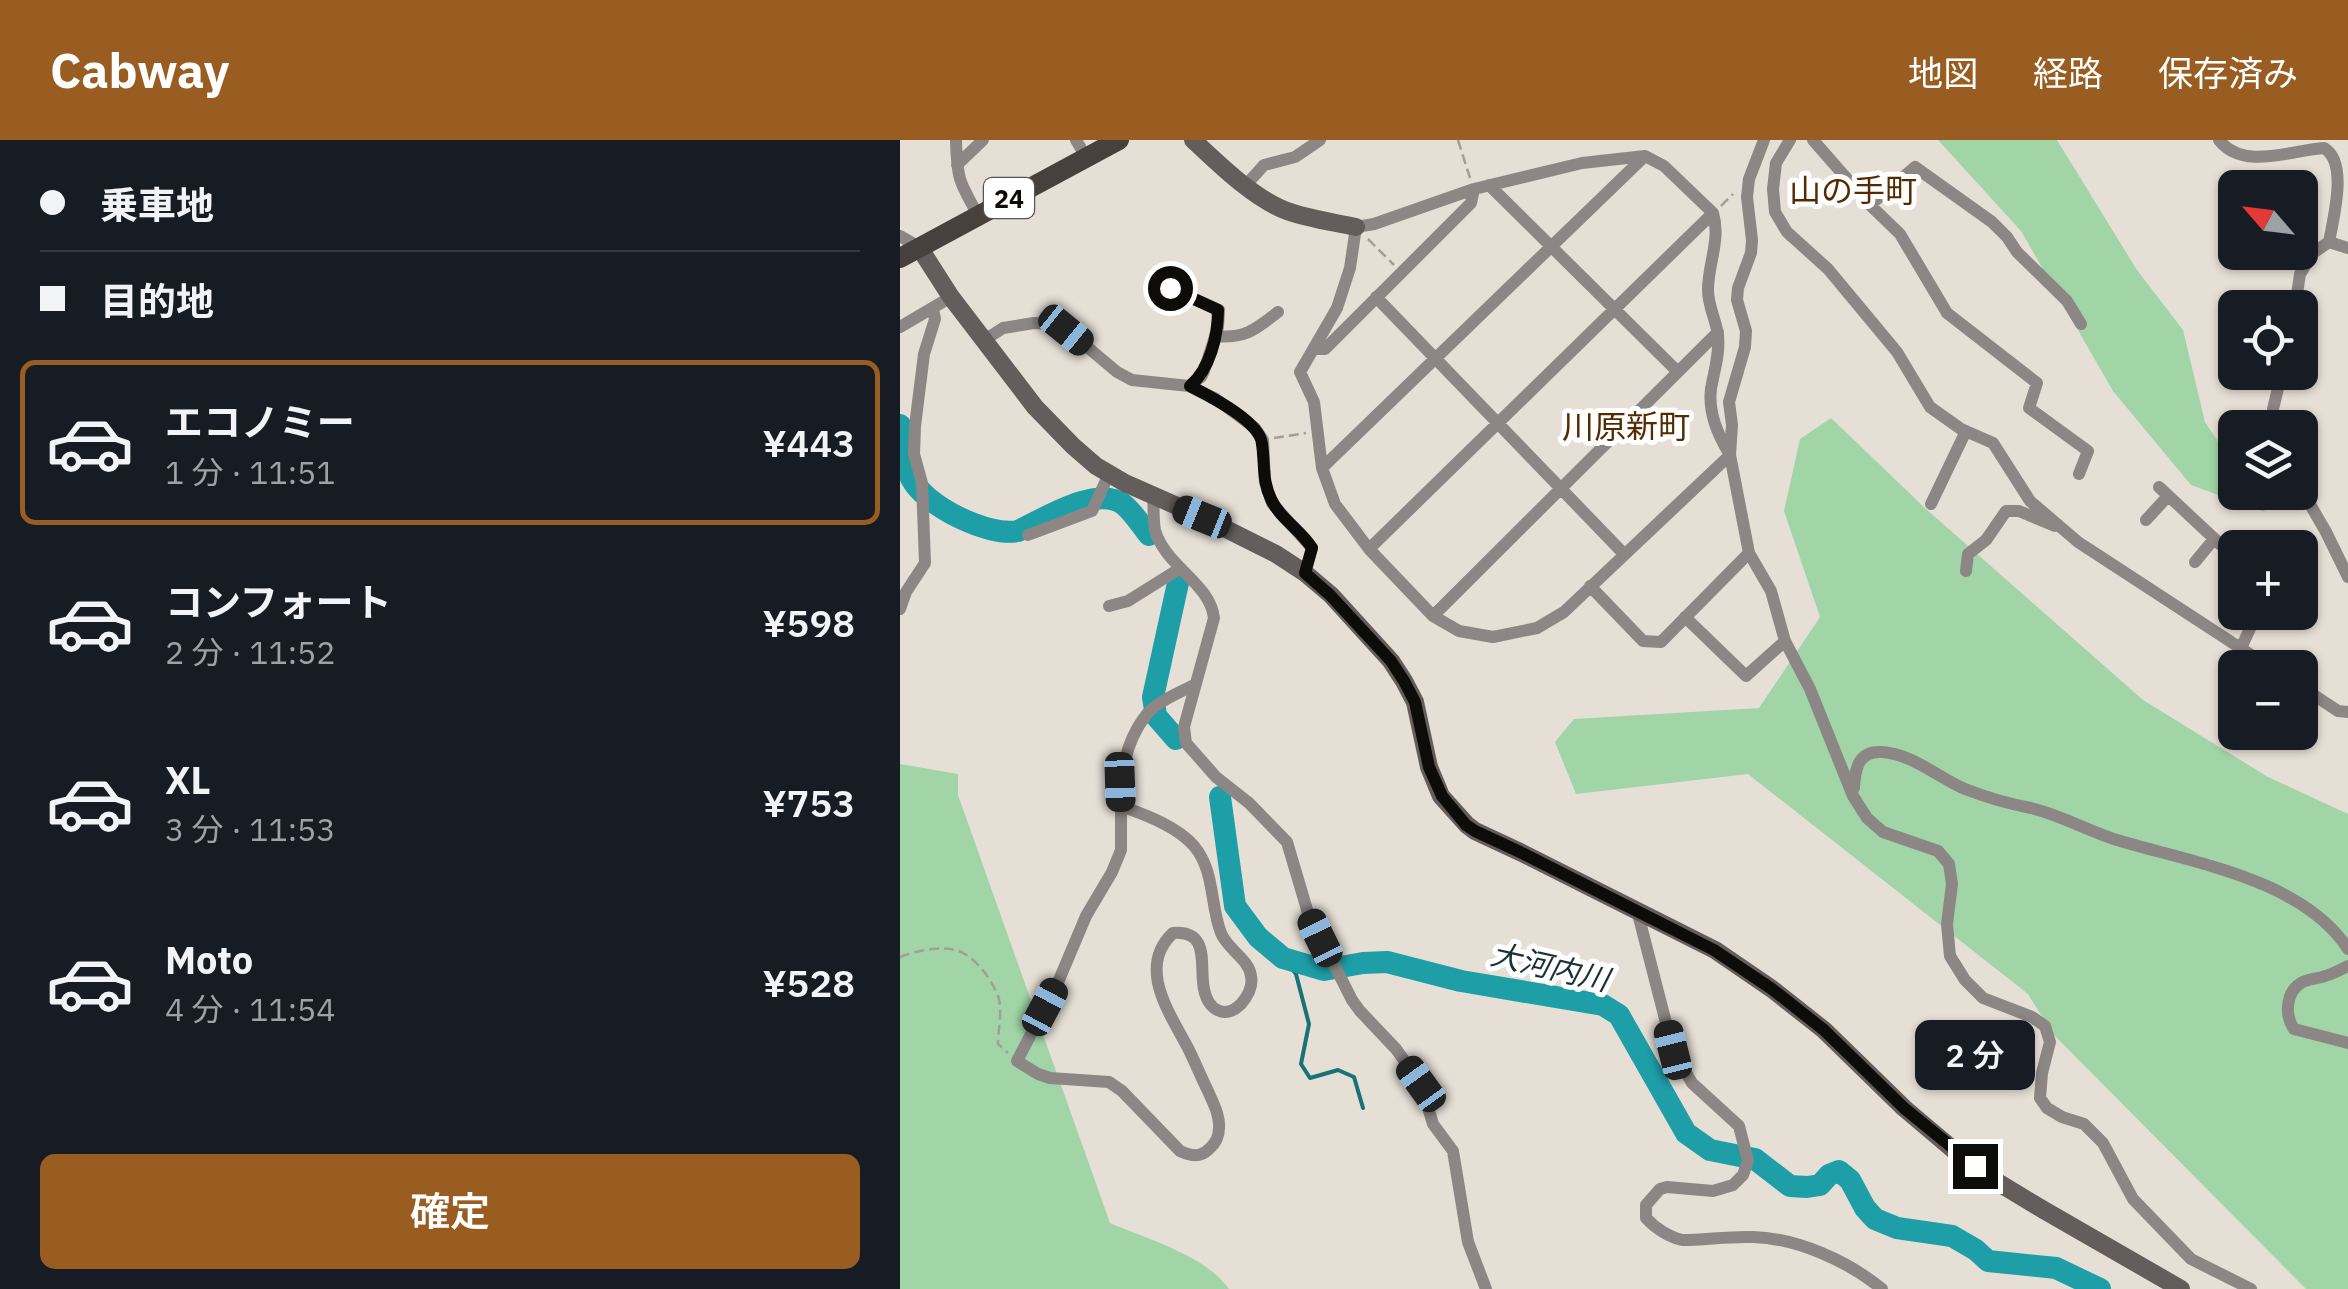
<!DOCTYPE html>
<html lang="ja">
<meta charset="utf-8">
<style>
:root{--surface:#171b24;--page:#20242c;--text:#f1f3f6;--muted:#9ea1a6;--line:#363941;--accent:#9a5d21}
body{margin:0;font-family:"IBM Plex Sans","Noto Sans JP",sans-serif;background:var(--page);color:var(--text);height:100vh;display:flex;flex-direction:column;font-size:38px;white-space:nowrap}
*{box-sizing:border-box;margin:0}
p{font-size:32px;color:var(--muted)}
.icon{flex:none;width:55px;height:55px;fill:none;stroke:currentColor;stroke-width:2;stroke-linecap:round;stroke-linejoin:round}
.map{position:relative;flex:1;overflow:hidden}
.panel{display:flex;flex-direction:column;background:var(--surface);width:900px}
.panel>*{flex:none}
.top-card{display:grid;align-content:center;height:220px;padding:0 40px;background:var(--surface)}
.needle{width:65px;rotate:298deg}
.fabs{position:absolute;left:1318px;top:30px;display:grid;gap:20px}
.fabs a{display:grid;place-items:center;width:100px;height:100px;border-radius:15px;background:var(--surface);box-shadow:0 2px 8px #0004;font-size:50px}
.end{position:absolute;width:45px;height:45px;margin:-22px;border:12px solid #0e0c09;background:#fff;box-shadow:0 0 0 5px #fff}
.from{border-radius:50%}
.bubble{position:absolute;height:70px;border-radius:15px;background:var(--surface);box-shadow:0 2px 8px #0004;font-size:32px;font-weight:600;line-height:70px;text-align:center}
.car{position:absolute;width:30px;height:60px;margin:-30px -15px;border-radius:12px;box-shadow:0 0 8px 2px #0007;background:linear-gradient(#222 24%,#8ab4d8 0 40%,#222 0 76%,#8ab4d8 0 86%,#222 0)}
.top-card b{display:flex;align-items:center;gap:35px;height:95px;font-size:38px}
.top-card b+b{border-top:2px solid var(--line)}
.top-card i{width:25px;height:25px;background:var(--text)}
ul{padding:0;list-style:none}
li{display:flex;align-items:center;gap:30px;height:165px;margin:0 20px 15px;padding:0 20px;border:5px solid transparent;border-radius:15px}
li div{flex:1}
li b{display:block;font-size:38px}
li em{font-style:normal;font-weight:600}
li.on{border-color:var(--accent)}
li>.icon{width:90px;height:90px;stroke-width:1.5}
.cta{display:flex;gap:20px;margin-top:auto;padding:20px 40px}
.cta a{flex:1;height:115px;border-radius:15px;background:var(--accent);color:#fff;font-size:40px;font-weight:600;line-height:115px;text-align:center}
header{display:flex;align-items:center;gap:60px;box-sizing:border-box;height:140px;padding:0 50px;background:var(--accent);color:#fff}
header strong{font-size:48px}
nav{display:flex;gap:55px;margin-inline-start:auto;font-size:35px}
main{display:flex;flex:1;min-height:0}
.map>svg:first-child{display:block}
</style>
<header>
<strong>Cabway</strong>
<nav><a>地図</a><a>経路</a><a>保存済み</a></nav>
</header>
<main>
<section class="panel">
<div class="top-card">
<b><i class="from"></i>乗車地</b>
<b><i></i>目的地</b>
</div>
<ul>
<li class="on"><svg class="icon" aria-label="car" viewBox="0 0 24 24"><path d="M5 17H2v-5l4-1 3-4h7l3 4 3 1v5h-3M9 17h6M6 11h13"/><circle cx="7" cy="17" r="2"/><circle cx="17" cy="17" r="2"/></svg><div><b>エコノミー</b><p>1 分 · 11:51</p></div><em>¥443</em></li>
<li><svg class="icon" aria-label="car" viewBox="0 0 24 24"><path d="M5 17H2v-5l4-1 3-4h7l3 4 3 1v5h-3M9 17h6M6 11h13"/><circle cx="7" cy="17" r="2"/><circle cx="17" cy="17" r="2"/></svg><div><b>コンフォート</b><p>2 分 · 11:52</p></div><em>¥598</em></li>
<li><svg class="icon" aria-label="car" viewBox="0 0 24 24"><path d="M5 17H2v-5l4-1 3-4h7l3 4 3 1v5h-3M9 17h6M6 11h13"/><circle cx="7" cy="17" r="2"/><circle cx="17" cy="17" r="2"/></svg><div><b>XL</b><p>3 分 · 11:53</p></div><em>¥753</em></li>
<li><svg class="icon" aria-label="car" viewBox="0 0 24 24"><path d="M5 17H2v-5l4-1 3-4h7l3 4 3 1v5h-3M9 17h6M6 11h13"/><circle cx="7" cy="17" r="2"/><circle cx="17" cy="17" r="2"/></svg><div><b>Moto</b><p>4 分 · 11:54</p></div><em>¥528</em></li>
</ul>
<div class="cta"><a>確定</a></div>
</section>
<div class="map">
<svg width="1448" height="1149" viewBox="0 0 1448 1149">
<rect width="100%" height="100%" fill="#e6dfd6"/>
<!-- green -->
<path fill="#a1d5a7" d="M1038 0H1157L1237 130 1283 190 1305 282 1335 327V352L1352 353 1365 372 1291 345 1213 251 1121 91Z
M931 278 1026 369 1243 560 1368 637 1448 674V1149H1406L1152 893 1128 854 848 634 676 654 655 602 674 579 859 568 920 477 884 371 900 299Z
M0 624 58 634V655L210 1083C247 1099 305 1115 329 1149H0Z"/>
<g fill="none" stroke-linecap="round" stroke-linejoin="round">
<!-- stream -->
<path stroke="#197278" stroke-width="4" d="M383 818 396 834 409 884 401 924 410 938 438 930 454 937 463 968"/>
<!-- river -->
<path stroke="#1e9ea7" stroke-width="22" d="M0 285C11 300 3 321 11 338 25 366 88 397 118 391 144 379 196 345 223 364 233 372 241 385 249 395
M276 599 256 576 253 557 278 443
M320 657 335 766 358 797 383 818 424 830 463 823 487 822 561 841 703 865 719 875 786 993 810 1010 855 1019 890 1046 907 1047 920 1045 929 1035 939 1031 950 1040 965 1068 975 1079 997 1088 1052 1096 1076 1110 1088 1121 1156 1128 1200 1149"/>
<!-- path -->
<path stroke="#a49e97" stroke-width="2.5" stroke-dasharray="10 5" stroke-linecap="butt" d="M558 0 570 38
M821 66 833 54
M468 99 494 125
M374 298 406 293
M0 817C15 811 39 806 55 810 74 814 92 840 98 856 103 869 98 890 98 904L108 913"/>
<!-- street -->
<path stroke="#8c8785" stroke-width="12" d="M56 0C57 38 59 42 78 75
M176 0 186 17
M890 0 876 23 873 49 875 72 887 92 928 129 997 212 1030 267 1061 289 1093 303 1130 361 1178 402 1371 528
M913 0 970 65 1015 27 1092 82 1107 97 1117 112 1167 161 1181 184
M1319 0C1343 31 1392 10 1424 8 1448 22 1434 75 1429 102L1413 113 1400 134 1395 168
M745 16 764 26 813 73C821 100 808 123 808 150 808 166 816 180 818 195 820 214 814 231 811 249 808 273 818 295 830 315L664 472 637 488 593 497 559 491 533 476 469 409 435 364 422 328 414 262 400 232 437 168 450 128 456 87 474 84 574 49 682 23Z
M57 25 83 0
M346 45 364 25 395 17 420 0
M589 45 778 232
M970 65 1000 94 1047 173 1137 243 1129 268 1188 311 1179 334
M0 96 19 107
M1429 102 1448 108
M270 148 319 170 318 187 304 231 301 237 289 246
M476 157 724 414
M0 187 51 157
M315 196C345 199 356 189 378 172
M83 201 103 188 134 183 152 184 167 190 217 232 232 240 289 246 316 259 355 288 363 300 365 342 372 363 412 408 405 433
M414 209H425L571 63 574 49
M1373 288V269L1382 232
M422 328 745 16
M1400 330 1411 366 1426 392 1448 437
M1259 347 1335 418
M253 356C254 367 253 380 255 390 265 426 310 443 314 478L284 587 286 603 316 637 349 663 387 702 408 773 452 860 460 871 496 909 521 944 533 984 553 1011 568 1102 586 1149
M1031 364 1066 291
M1246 380 1268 356
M128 395 192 371 209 334
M469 409 813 73
M849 413 871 451 885 501 910 549 953 656 967 678 983 692 1038 711 1049 724 1052 744 1047 784 1050 816 1065 840 1083 858 1132 877 1145 886 1150 902 1142 933 1140 958 1147 968 1162 977 1184 984 1203 1003 1233 1059 1291 1119 1351 1149
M1295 422 1314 399
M1066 431 1068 414 1086 400 1106 371H1119L1155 386
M690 446 743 501 761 502 849 413 830 315 832 285 829 262 845 207 846 191 837 160 838 148 851 113 852 100 847 57 849 39 864 0
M209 466 228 461 279 429
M0 469 6 452 25 423 22 343 14 314 15 286 24 214 35 179 33 169
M533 476 818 192
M785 477 846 536 885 501
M1341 508 1353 482 1354 472
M1400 546 1438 571 1448 572
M954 648C955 629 958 611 981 612 1011 613 1039 638 1065 649 1086 657 1109 664 1131 668 1161 675 1188 691 1217 700 1290 722 1403 739 1448 809
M221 666V710L212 732 186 776 159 840 117 921 138 934 150 938 209 942 222 951 280 1011C291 1016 300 1018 309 1009 315 1004 319 996 319 988 320 975 313 963 308 951 301 937 295 922 288 908 277 887 263 866 258 843 254 823 258 807 273 793 311 790 299 826 304 849 308 870 325 880 341 864 348 856 353 846 351 836 349 819 327 809 321 793 310 765 315 731 294 706 277 686 245 675 221 666 220 634 226 600 247 574 258 561 281 552 296 544
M737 770 773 910 792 943 839 986 848 1021 843 1035 833 1045 813 1051 767 1047 760 1049 746 1065V1078C755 1088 769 1097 782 1100 805 1100 829 1096 853 1097 897 1098 948 1121 982 1149
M1448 826C1440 830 1433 834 1425 836 1417 839 1407 839 1401 843 1385 853 1385 876 1394 889L1448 903"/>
<!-- secondary -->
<path stroke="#645d5b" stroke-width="18" d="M293 0C319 24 354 59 387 71 409 79 433 82 456 87
M19 107 51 157 135 267 173 306 196 326 225 343 302 377 376 414 405 433 431 455 491 521 504 541 515 562 529 627 541 656 567 685 575 691 620 712 815 810 872 849 924 890 1004 968 1056 1012 1094 1040 1142 1069 1281 1149"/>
<!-- primary -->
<path stroke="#48403d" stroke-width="20" d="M0 118 219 0"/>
</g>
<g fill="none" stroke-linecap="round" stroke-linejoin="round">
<!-- route -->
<path stroke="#0e0c09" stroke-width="12" d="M270 148 318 170C318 196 310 229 290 246 309 256 360 281 362 304 365 324 362 341 371 359 380 379 401 390 412 408L405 433 430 455 491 521 504 541 515 562 529 627 542 656 566 685 575 691 620 712 814 810 872 849 924 890 1004 968 1075 1026"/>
</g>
<g text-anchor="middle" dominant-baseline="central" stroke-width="10" stroke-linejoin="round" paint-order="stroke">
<!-- shield labels -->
<rect fill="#fff" stroke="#565553" stroke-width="2.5" x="84" y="38" width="50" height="40" rx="8"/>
<g font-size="25" font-weight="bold" fill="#0e0c09">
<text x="109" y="58">24</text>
</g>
<!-- water labels -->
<g font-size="30" font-style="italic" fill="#193235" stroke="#fff">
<text transform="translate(650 826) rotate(13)">大河内川</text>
</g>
<!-- quarter labels -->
<g font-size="32" fill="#542b00" stroke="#fff">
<text x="953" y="50">山の手町</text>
<text x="726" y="286">川原新町</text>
</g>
</g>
</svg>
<div class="fabs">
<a><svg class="needle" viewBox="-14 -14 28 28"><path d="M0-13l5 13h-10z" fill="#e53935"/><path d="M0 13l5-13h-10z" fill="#9ea1a6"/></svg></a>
<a><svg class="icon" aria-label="locate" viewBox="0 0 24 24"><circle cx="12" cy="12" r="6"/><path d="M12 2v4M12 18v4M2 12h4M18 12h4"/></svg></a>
<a><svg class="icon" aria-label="layers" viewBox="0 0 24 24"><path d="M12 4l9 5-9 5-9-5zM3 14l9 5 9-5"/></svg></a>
<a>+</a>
<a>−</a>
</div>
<i class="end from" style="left:270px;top:148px"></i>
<i class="end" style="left:1075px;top:1026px"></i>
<div class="bubble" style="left:1015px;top:880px;width:120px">2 分</div>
<i class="car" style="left:166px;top:190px;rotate:129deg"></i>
<i class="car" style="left:302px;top:377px;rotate:292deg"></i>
<i class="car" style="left:220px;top:642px;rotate:178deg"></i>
<i class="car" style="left:420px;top:798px;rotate:334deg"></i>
<i class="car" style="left:145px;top:867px;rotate:28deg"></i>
<i class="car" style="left:773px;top:910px;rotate:346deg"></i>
<i class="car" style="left:521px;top:944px;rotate:324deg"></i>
</div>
</main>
